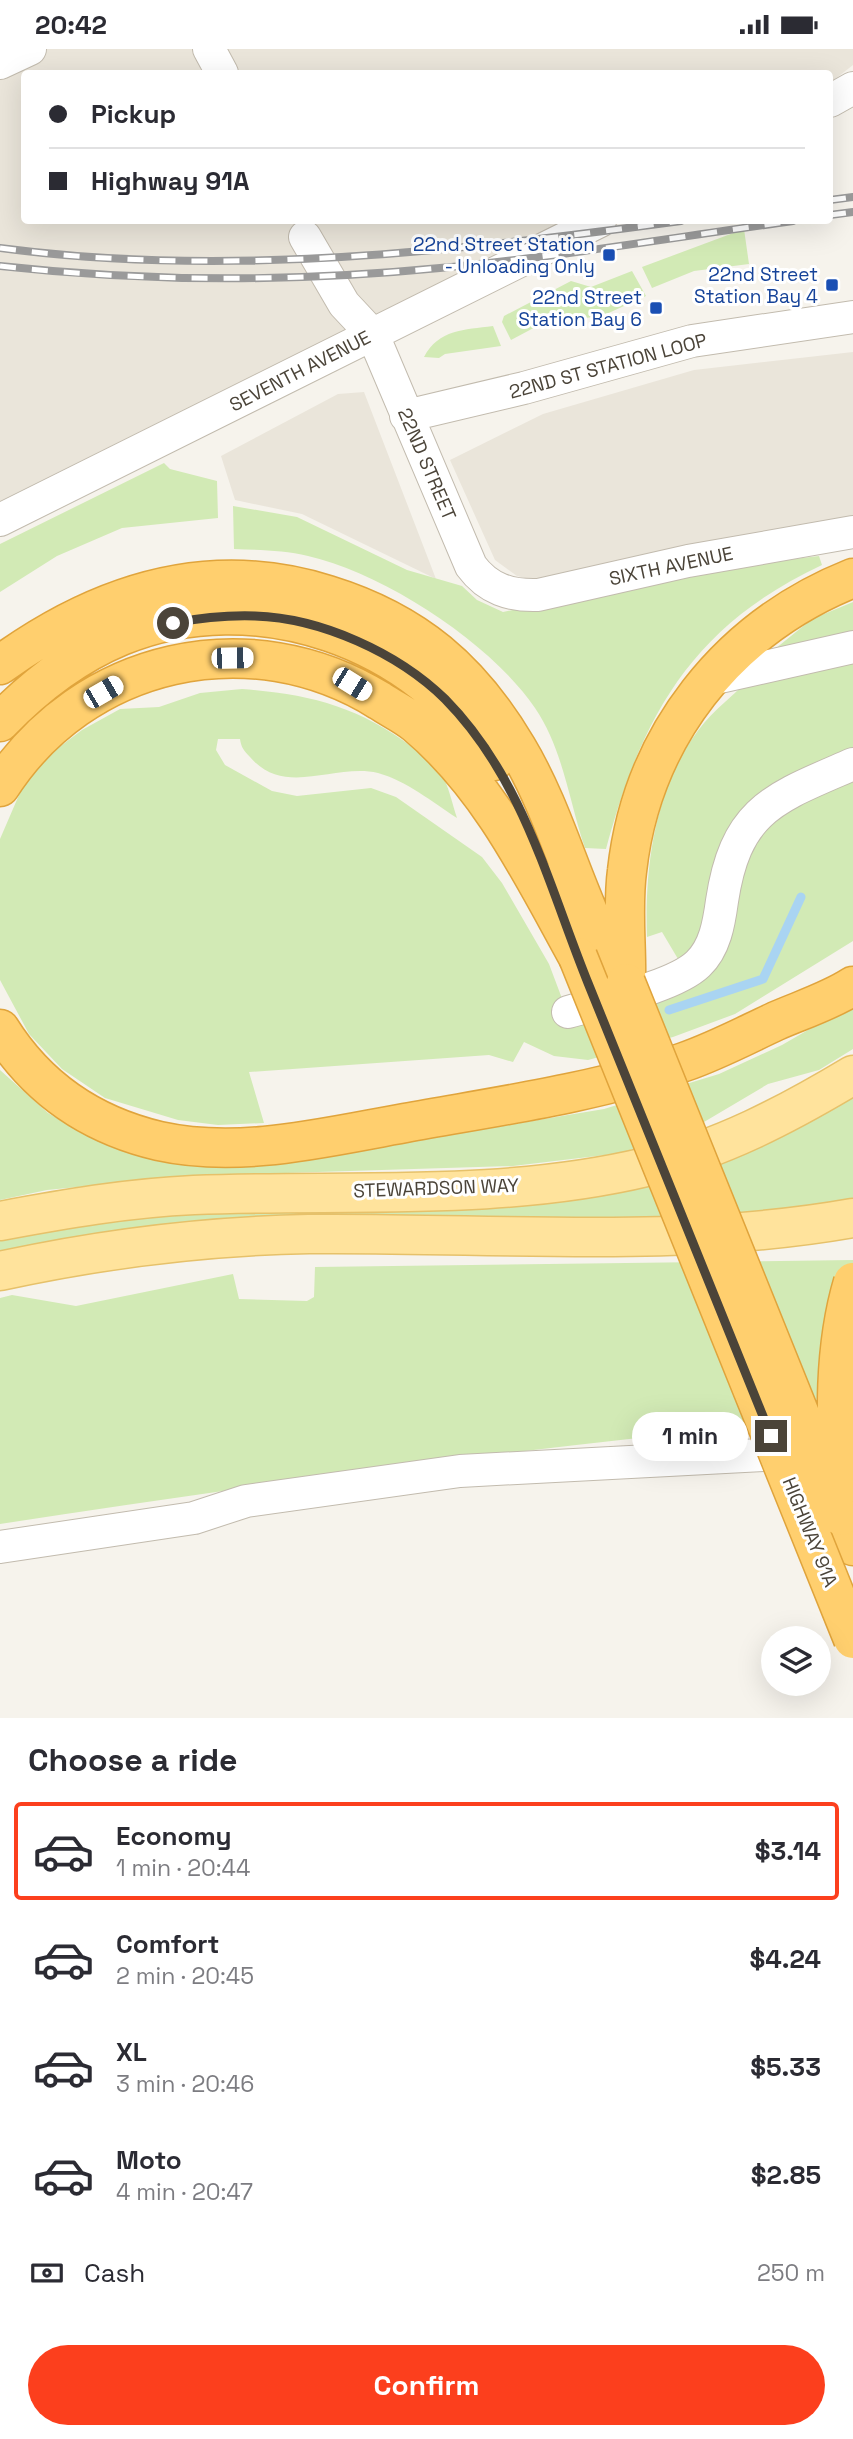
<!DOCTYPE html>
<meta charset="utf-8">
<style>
:root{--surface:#fff;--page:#f7f7f7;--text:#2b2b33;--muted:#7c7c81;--line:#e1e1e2;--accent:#fc3f1d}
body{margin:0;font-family:"Space Grotesk",sans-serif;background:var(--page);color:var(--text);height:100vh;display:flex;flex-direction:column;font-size:26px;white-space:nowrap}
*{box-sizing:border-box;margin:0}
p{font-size:23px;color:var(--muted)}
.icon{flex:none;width:38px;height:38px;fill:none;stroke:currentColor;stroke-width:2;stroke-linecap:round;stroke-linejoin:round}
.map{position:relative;height:1669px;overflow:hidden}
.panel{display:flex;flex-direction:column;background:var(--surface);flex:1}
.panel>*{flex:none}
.banner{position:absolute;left:21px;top:21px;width:812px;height:154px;border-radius:7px;box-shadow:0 7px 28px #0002;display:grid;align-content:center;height:154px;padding:0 28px;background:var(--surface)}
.tools{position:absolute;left:761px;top:1577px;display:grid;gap:14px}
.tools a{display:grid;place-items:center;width:70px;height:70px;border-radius:50%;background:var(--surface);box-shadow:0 7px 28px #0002;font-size:35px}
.end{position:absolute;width:32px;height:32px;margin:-16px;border:9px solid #4b4439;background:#fff;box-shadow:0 0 0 4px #fff}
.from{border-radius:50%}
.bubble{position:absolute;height:49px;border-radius:24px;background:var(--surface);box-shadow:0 7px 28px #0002;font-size:23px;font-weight:800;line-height:49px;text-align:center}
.car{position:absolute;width:21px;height:42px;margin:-21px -10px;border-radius:9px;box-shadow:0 0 5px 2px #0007;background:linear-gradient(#fff 24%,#345 0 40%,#fff 0 76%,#345 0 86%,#fff 0)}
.banner b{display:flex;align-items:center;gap:24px;height:66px;font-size:26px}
.banner b+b{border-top:2px solid var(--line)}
.banner i{width:18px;height:18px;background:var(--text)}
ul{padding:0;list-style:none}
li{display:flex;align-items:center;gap:21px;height:98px;margin:0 14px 10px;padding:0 14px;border:4px solid transparent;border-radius:7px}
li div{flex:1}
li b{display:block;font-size:26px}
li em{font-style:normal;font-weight:800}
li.selected{border-color:var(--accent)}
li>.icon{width:63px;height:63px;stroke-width:1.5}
h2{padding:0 28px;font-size:32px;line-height:84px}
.pay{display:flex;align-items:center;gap:18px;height:77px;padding:0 28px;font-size:26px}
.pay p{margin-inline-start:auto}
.button{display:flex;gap:14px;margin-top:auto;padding:14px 28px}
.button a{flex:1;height:80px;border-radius:42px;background:var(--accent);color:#fff;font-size:28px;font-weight:800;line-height:80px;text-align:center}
.status{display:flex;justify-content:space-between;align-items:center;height:49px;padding:0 35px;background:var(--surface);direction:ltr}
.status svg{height:19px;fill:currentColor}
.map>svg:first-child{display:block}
</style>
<div class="status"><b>20:42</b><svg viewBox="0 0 49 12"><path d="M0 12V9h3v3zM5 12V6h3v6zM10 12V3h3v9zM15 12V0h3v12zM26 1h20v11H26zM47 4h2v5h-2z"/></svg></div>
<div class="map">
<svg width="853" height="1669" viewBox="0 0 853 1669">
<rect width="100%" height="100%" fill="#f6f3ec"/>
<!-- residential -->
<path fill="#eae5da" d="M0 0H853V16L830 34V24H24V172H590L0 471Z
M853 303V474L542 533 517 527 495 511 450 411 543 365 694 321Z
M364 343 436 530 302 465 235 451 221 407 338 345Z"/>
<!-- green -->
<path fill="#d2eab5" d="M744 180 749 215 694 222 652 239 642 218Z
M632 222 646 247 602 267 543 274 511 291 502 273 504 267 571 232 591 238Z
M493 277 501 297 445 305 439 309 424 308C439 280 464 281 493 277Z
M164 414 170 420 217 432 218 469 122 479 57 507 0 543V495Z
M233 457 297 468 407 521 462 537 477 551 503 563 701 521 819 507 822 516C692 577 642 666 606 800L585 799C569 752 563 700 535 659 490 593 385 525 308 507 284 501 258 501 234 500Z
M853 553V589L770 604 812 570Z
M853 606V707L760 753 711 874 681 915 662 883 647 888C644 806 659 709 725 653 731 648 738 640 745 636 774 623 821 615 853 606Z
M242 640C308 645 358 657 412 698 421 705 434 714 440 723 449 736 452 755 457 769 432 753 407 732 378 724 334 714 285 749 250 708 244 702 241 698 240 690H218L216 701 225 716 272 742 297 747 371 739 396 748 482 808 502 834 549 915 572 976 658 941 728 873 759 774 853 724V892L735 965 673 988 588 1011 554 1007 524 993 513 1013 489 1006 249 1023 264 1074 218 1076 178 1071 105 1049 62 1020 29 985 0 931V790L22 739 46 708 82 681 120 660 159 658 200 644Z
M853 955V1000L819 1021 768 1035 704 1073 622 1104 513 1117 190 1127 47 1141 0 1151V1021L48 1064 82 1084 120 1100 149 1109 280 1114 604 1060 719 1025 782 996Z
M853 1048V1153L804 1163 0 1208V1189L125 1169 214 1163 438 1157Z
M853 1211V1368C567 1392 283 1432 0 1475V1249L12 1246 76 1257 233 1225 239 1250 307 1252 314 1248 315 1218Z"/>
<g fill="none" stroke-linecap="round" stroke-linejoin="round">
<!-- stream -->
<path stroke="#a9d4f2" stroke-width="9" d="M669 961 763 930 801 848"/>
<!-- minor casing -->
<g stroke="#c2bbae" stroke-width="34">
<path id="minor" d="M209 0 222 24
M0 14 30 0
M830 52 853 39
M305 188 344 255 373 286 471 517C488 540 510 547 538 546L688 512 853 483
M406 367 524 339 692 292 853 268
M0 471 600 172
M707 631 853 598
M568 963C601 953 674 938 698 915 715 899 719 874 722 852 736 759 775 749 853 715
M0 1498 194 1469 246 1452 460 1422 799 1404"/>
</g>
<!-- major casing -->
<g stroke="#e6c16a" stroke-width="41">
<path id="major" d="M0 1172C64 1160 128 1149 194 1146 344 1140 499 1153 646 1118 720 1101 788 1065 853 1026
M0 1222C101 1200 206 1187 309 1185 491 1183 673 1201 853 1169"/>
</g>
<!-- highway casing -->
<g stroke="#e0a43c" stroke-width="41">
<path id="highway" d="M0 616C99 544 208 508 328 546 415 573 471 621 517 699 562 774 577 862 626 934
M0 673C35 637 75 606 121 587 255 532 419 590 494 712
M0 738C83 609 250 571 380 652 392 660 405 666 416 675 490 737 532 825 578 908
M626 934C627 897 622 859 627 822 642 687 728 579 853 529
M0 980C37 1039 91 1076 159 1092 240 1110 326 1088 405 1074 498 1057 595 1044 684 1013 716 1002 746 986 776 972 801 961 830 952 853 937
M841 1467 853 1497"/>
</g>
<!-- minor -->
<use href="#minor" stroke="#fff" stroke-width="32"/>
<!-- major -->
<use href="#major" stroke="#ffe39c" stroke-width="38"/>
<!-- highway -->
<use href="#highway" stroke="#ffcf6e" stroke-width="38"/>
<!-- rail casing -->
<g stroke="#9a9a9a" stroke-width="8">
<path id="rail" d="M830 151 853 148
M830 166 853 163
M0 199C228 229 455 202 681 172
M0 217C146 233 294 233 440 219 558 208 676 188 793 172"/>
</g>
<!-- rail -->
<use href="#rail" stroke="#fff" stroke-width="5" stroke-dasharray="16" stroke-linecap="butt"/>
<!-- highway-bridge casing -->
<g stroke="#e0a43c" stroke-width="41" stroke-linecap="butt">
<path id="highway-bridge" d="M578 908 853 1590
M626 934 841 1467
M839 1440C836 1371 833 1300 853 1233"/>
</g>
<!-- highway-bridge -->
<use href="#highway-bridge" stroke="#ffcf6e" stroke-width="38"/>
</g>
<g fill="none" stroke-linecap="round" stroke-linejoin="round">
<!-- route -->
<path stroke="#4b4439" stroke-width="9" d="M173 574C200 569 227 566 255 567 321 569 398 604 445 650 523 729 548 835 588 934 649 1085 710 1236 771 1387"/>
</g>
<!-- markers -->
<g fill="#1a4fb4" stroke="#fff" stroke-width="2.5">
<rect x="602" y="199" width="14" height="14" rx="3.5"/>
<rect x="825" y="229" width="14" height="14" rx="3.5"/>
<rect x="649" y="252" width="14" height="14" rx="3.5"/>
</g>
<g text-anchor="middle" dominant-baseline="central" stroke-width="6" stroke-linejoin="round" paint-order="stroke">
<!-- transit labels -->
<g font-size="19" fill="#164399" stroke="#fff" text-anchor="end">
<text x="595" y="195">22nd Street Station<tspan x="595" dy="22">- Unloading Only</tspan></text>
<text x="818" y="225">22nd Street<tspan x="818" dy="22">Station Bay 4</tspan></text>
<text x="642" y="248">22nd Street<tspan x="642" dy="22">Station Bay 6</tspan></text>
</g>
<!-- street labels -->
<g font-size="19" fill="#4b4439" stroke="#fff">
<text transform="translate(608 317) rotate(-15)">22ND ST STATION LOOP</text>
<text transform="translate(300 322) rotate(-27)">SEVENTH AVENUE</text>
<text transform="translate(427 415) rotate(67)">22ND STREET</text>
<text transform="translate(671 517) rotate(-12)">SIXTH AVENUE</text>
<text transform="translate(436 1139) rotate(-2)">STEWARDSON WAY</text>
<text transform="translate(810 1483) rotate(68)">HIGHWAY 91A</text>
</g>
</g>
</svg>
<div class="tools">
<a><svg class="icon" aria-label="layers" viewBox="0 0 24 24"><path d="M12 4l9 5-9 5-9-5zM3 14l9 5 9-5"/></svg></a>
</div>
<i class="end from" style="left:173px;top:574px"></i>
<i class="end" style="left:771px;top:1387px"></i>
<div class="bubble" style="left:632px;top:1363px;width:116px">1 min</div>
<i class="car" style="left:232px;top:609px;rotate:89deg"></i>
<i class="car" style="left:352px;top:635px;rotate:122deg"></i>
<i class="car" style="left:103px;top:643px;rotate:60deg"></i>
<div class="banner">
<b><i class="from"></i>Pickup</b>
<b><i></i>Highway 91A</b>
</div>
</div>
<section class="panel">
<h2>Choose a ride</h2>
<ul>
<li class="selected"><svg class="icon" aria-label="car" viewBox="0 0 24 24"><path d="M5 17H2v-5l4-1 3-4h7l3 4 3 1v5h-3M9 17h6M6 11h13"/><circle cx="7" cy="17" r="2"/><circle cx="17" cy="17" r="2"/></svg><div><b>Economy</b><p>1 min · 20:44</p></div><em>$3.14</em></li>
<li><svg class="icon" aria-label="car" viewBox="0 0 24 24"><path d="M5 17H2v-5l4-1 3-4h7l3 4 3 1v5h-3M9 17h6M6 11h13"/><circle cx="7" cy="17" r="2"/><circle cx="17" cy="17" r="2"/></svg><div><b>Comfort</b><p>2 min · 20:45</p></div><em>$4.24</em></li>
<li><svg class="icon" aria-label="car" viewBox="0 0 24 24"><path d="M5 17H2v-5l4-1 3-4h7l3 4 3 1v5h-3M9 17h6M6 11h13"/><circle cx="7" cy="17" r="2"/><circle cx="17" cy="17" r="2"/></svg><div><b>XL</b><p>3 min · 20:46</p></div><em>$5.33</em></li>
<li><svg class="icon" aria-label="car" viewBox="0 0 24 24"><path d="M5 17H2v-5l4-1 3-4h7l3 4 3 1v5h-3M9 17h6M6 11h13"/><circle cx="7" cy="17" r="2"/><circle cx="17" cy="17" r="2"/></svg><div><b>Moto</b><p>4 min · 20:47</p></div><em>$2.85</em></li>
</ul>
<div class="pay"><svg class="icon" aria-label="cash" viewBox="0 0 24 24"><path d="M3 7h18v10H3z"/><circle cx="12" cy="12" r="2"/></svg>Cash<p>250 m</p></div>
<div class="button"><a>Confirm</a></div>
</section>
